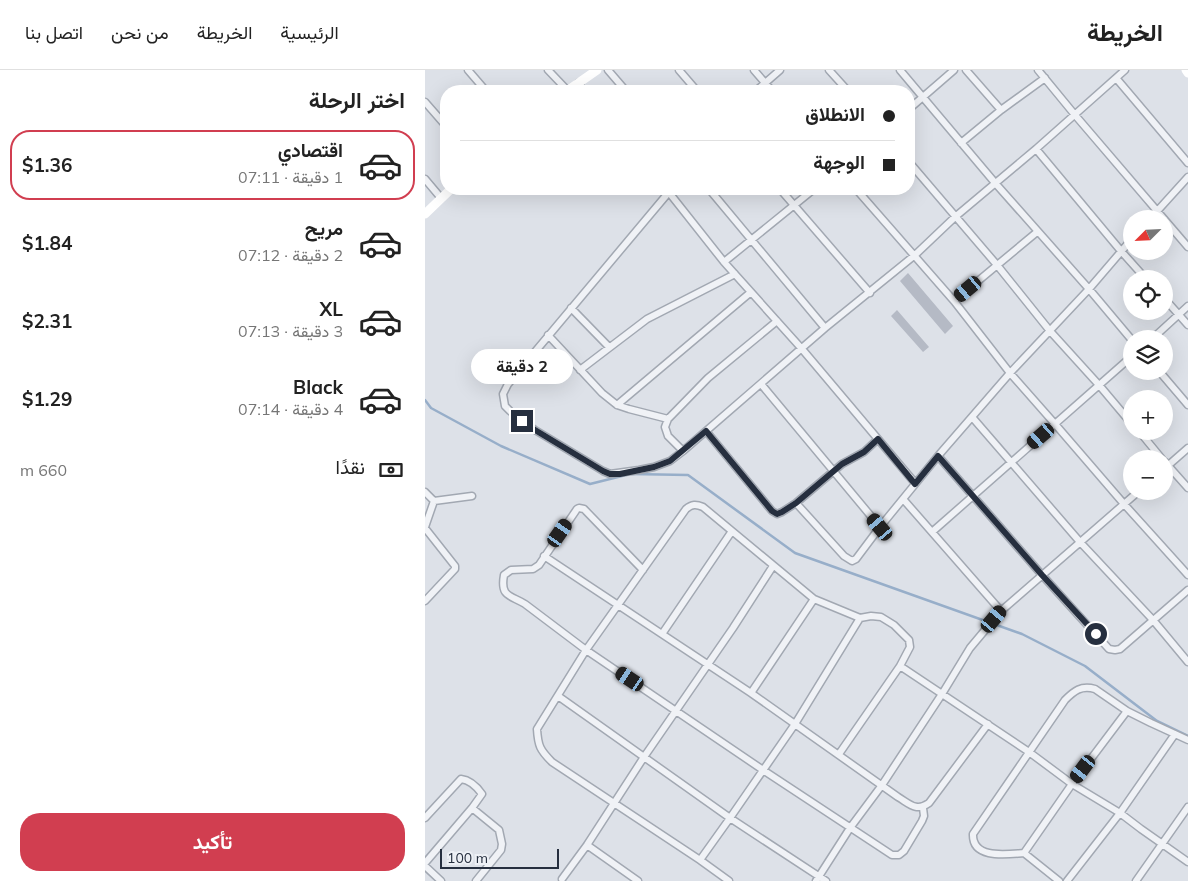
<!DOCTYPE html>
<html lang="ar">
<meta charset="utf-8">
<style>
:root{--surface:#fff;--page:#f6f6f6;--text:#222;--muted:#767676;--line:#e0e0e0;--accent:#d13e50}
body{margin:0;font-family:Mulish,Vazirmatn,sans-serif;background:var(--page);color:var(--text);direction:rtl;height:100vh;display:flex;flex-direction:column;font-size:19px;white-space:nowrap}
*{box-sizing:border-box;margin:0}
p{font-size:16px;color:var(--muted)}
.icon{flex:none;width:28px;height:28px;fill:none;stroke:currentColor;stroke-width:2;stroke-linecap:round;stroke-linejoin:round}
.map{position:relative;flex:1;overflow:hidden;direction:ltr}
.panel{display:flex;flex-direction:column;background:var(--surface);width:425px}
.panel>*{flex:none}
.hud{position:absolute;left:15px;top:15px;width:475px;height:110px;border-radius:20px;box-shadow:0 5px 20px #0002;direction:rtl;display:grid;align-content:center;height:110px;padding:0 20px;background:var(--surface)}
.needle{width:32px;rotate:246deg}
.fabs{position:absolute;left:698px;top:140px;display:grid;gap:10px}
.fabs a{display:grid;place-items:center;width:50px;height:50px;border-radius:50%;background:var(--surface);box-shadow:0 5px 20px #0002;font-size:25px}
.scale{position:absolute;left:15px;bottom:12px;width:119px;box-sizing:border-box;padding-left:5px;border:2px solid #262f3f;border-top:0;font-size:14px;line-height:18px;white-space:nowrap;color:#262f3f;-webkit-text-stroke:4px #edf0f5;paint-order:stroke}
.end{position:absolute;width:22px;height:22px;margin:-11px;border:6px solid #262f3f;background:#fff;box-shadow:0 0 0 2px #fff}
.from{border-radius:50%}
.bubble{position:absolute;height:35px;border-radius:18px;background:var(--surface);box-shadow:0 5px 20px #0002;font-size:16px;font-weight:700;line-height:35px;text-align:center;direction:rtl}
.car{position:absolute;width:15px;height:30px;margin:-15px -8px;border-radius:6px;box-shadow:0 0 4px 1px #0007;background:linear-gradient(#222 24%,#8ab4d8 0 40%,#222 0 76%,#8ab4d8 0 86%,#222 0)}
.hud b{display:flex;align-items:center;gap:18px;height:48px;font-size:19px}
.hud b+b{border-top:1px solid var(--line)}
.hud i{width:12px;height:12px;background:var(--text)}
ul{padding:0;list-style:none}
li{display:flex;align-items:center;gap:15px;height:70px;margin:0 10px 8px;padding:0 10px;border:2px solid transparent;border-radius:20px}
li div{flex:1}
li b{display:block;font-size:19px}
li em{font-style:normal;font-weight:700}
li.on{border-color:var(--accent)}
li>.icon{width:45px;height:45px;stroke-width:1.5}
h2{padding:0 20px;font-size:22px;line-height:60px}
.pay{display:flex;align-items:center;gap:12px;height:55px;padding:0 20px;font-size:19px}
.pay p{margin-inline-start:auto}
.primary-button{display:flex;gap:10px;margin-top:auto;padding:10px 20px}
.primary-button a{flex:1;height:58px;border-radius:20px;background:var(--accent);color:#fff;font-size:20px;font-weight:700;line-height:58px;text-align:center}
header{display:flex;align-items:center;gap:30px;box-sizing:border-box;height:70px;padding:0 25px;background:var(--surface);border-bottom:1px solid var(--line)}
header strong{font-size:24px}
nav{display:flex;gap:28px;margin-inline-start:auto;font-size:18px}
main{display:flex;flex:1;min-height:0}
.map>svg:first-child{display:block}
</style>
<header>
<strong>الخريطة</strong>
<nav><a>الرئيسية</a><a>الخريطة</a><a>من نحن</a><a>اتصل بنا</a></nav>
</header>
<main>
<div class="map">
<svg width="763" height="811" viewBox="0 0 763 811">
<rect width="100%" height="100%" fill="#dde1e8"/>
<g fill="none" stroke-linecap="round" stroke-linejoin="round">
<!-- stream -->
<path stroke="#97aec9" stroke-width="2.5" d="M0 330 6 338 76 376 165 414 201 405
M206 404 263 405 370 483 597 564 660 596 732 651 763 666"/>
</g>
<!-- building -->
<path fill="#b5bac5" d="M483 203 528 256 520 264 475 211Z
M472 240 504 277 498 282 466 246Z"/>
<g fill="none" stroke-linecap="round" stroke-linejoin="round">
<!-- street casing -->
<g stroke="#a2a8b2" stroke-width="9">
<path id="street" d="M43 0 61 21
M123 0 143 21
M183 0 201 21
M254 0 272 21
M329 0 347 21
M404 0 423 21
M475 0 571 114 664 219 706 269
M541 0 576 40
M613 0 650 45 763 177
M691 8 763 93
M153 13 159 21
M331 21 355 0
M0 32 21 56
M484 39 529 0
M536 73 576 40 620 8
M611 79 696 181 721 209
M484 92 572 195 625 261 674 315 706 353
M0 109 16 128
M284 119 400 258
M355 119 445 223
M431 119 529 231 585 303 630 354 699 434 763 505
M242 120 299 192 377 279 490 413
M244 122 83 314 78 324 80 336 85 341 110 360 178 401 185 404 214 400 229 397 245 391 258 381 400 258 490 185 530 147 611 79 700 0
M725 149 763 107
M299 192 389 119
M739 228 763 255
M529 231 612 162
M146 238 184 277
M123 265 177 323 192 335 204 339 243 349
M727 269 763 236
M155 300 222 249 310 204
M734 301 763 335
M336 314 455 457
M192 335 326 222
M547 347 655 472 728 550 763 592
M281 361 347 441 352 444 357 442 371 433 417 394 439 382 453 369
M714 361 737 389
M258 381 243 366 240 357 243 349 283 308 352 251
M513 386 617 505 684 579 690 580 695 579 763 520
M739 391 763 418
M739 399 763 378
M0 422 9 431
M478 429 576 541
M9 431 47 426
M371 433 419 486 427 491 431 489 455 457 513 386 585 303 664 219 706 170
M0 457 9 431
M0 458 30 496V499L0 531
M507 462 706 287
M119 486 326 623 473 727C485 734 491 742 504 733L563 654
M218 500 159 439 154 438 152 439 114 495 108 499 86 500 79 505C75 527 85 525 100 534L161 580 338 700 467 785H474L479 781 497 751 499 746 498 738
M237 564 307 461
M326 623 389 529
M133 626 305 748 401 811
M414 684 475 596 604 682 647 714 695 743 716 759 763 792
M47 738 74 760 77 774 76 780 51 811
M0 748 36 709C45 710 52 717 57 724L47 738 0 793
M162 775 213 811
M599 783 647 714 702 641
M275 790 127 692C115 680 113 676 112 659L161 580 261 439C267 434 271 434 278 437L389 529 435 548 446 546 456 547 469 555 484 570 485 577 475 596
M0 796 16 811
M137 809 162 775 219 687 308 558 348 496
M304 811 275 790 305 748 370 654 435 548
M391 811 425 758 457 715 517 624 545 578 576 541 714 421
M634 811 599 783C583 784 547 790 548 764L640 630C649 621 656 615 670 619L702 641 726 653 763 670
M642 811 695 743 750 664
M711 811 763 737"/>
</g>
<!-- street -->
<use href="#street" stroke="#f0f2f6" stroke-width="6"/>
<!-- secondary -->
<path stroke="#fff" stroke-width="9" d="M761 0 763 3
M142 21 172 0
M0 144 26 119"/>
</g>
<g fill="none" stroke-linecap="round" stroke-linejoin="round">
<!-- route -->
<path stroke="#262f3f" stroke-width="6" d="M97 351 110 360 178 401 185 404H195L229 397 245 391 281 361 347 441 352 444 357 442 371 433 417 394 439 382 453 369 490 414 513 386 617 505 671 564"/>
</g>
</svg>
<div class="fabs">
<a><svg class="needle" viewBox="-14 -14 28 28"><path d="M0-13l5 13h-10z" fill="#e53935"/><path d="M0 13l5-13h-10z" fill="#767676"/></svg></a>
<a><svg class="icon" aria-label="locate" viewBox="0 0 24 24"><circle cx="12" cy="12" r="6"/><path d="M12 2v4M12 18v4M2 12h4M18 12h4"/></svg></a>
<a><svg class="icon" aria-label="layers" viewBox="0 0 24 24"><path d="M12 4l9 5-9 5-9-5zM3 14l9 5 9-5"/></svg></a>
<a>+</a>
<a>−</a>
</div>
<div class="scale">100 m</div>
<i class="end from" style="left:671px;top:564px"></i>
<i class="end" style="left:97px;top:351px"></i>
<div class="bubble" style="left:46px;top:279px;width:102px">2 دقيقة</div>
<i class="car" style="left:543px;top:219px;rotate:230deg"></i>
<i class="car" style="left:616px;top:366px;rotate:229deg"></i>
<i class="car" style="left:455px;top:457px;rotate:320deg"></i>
<i class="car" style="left:135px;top:463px;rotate:35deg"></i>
<i class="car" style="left:569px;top:549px;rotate:40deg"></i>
<i class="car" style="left:205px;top:609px;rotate:304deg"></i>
<i class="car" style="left:658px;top:699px;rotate:217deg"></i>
<div class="hud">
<b><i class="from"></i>الانطلاق</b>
<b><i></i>الوجهة</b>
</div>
</div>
<section class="panel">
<h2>اختر الرحلة</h2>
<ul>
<li class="on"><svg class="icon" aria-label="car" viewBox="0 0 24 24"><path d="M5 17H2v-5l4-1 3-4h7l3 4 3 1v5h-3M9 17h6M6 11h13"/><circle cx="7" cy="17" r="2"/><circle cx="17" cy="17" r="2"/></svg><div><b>اقتصادي</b><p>1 دقيقة · 07:11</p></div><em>$1.36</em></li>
<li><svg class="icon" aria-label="car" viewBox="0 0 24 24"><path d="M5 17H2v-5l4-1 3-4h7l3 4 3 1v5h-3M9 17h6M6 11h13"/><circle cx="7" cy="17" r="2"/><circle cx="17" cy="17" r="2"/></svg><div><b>مريح</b><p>2 دقيقة · 07:12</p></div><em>$1.84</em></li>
<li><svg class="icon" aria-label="car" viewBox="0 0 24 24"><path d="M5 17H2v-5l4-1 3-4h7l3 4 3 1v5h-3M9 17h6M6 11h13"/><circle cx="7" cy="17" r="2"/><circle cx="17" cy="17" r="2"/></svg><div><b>XL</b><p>3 دقيقة · 07:13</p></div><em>$2.31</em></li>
<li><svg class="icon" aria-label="car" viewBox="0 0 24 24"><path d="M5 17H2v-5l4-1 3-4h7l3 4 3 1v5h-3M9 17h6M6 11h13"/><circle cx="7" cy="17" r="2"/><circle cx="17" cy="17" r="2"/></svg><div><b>Black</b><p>4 دقيقة · 07:14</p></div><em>$1.29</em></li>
</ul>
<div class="pay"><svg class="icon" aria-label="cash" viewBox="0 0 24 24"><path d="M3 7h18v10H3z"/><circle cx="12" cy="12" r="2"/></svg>نقدًا<p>660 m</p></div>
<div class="primary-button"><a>تأكيد</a></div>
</section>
</main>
